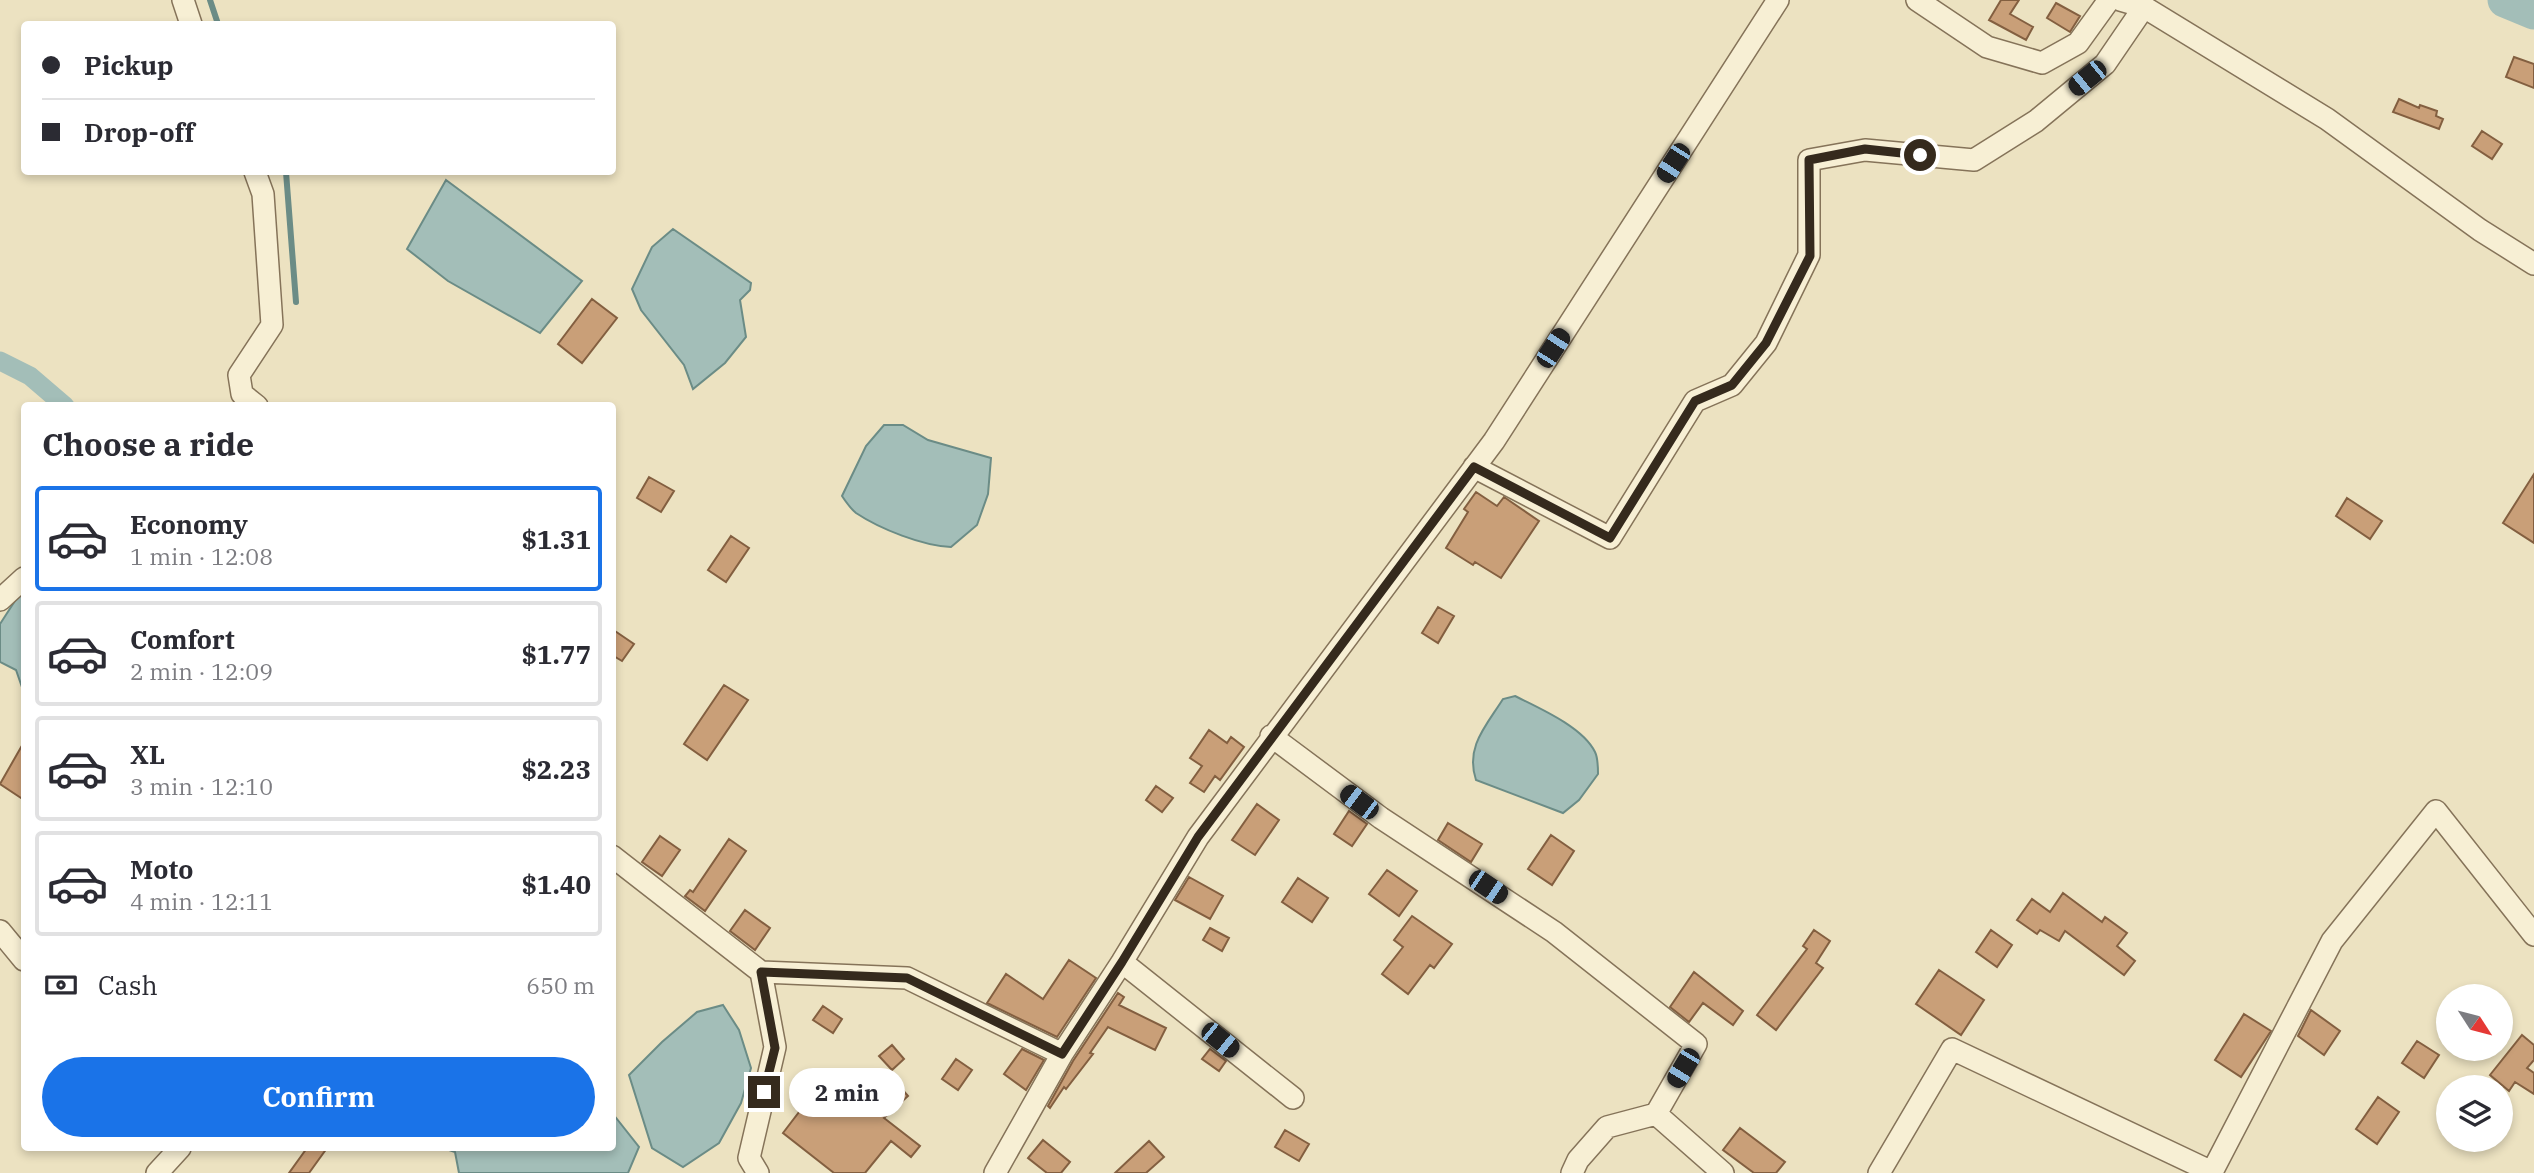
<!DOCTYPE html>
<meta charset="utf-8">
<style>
:root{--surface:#fff;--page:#f7f7f7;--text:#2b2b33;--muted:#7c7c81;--line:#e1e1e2;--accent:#1a73e8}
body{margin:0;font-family:"IBM Plex Serif",serif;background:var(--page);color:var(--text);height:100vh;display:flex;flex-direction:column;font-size:26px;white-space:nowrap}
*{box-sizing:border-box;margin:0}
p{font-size:23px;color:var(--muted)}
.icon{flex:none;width:38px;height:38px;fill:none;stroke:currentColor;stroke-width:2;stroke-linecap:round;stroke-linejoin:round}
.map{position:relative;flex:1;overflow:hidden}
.sheet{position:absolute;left:21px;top:402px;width:595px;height:749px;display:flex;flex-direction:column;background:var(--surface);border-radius:7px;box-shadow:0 4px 10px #0003}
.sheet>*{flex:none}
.hud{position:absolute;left:21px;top:21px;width:595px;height:154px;border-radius:7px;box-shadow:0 4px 10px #0003;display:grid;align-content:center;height:154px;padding:0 21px;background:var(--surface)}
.needle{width:46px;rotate:126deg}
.buttons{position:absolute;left:2436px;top:984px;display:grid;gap:14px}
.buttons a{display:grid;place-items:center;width:77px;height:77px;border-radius:50%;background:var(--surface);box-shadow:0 4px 10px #0003;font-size:35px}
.end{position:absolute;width:32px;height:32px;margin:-16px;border:9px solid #352a1d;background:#fff;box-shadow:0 0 0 4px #fff}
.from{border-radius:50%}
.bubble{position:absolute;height:49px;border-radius:24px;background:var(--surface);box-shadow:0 4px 10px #0003;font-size:23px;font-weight:700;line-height:49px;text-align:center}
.car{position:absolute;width:21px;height:42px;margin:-21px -10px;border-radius:9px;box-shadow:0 0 5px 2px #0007;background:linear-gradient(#222 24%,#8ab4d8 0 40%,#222 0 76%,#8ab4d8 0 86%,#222 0)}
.hud b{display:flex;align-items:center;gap:24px;height:66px;font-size:26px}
.hud b+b{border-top:2px solid var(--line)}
.hud i{width:18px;height:18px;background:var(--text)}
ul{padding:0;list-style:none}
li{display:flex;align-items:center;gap:21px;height:105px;margin:0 14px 10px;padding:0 7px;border:4px solid var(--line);border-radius:7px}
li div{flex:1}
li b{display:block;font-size:26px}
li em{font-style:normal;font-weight:700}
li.selected{border-color:var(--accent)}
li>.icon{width:63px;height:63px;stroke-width:1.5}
h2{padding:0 21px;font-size:32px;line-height:84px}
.pay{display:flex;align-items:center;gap:18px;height:77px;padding:0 21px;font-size:26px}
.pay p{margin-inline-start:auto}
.action{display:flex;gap:14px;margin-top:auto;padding:14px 21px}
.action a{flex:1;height:80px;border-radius:42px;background:var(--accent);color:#fff;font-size:28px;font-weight:700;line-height:80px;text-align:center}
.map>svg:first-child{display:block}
</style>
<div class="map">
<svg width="2534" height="1173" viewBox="0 0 2534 1173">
<rect width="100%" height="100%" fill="#ece2c1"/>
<!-- water -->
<path fill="#a3beb8" stroke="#6b8c86" stroke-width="2" d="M446 180 582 281 540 333 448 281 407 249Z
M673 229 751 283 750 290 740 300 746 337 725 363 693 389 684 365 641 310 632 289 652 247Z
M884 425H903L928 440 991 458 988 494 977 525 951 547C923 546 880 529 856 513 851 509 846 502 842 496L866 446Z
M24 587V693L16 670 0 662V624Z
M1515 696C1539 708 1583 727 1595 752 1598 758 1598 768 1598 774L1579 800 1563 813 1476 780C1465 747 1486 726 1503 699Z
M723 1005 739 1030 751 1068 741 1103 719 1143 683 1167 652 1148 629 1075 662 1042 697 1012Z
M613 1114 639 1147 628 1173H459L455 1152 443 1148H612Z"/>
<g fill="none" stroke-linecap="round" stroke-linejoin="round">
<!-- stream -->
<path stroke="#6b8c86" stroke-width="6" d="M210 0 218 24
M286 172 296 302"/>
<!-- canal -->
<path stroke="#a3beb8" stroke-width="19" d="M0 361 30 376 65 406"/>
<!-- river -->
<path stroke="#a3beb8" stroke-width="35" d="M2505 0 2534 12"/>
</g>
<!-- building -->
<path fill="#c99f78" stroke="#835f40" stroke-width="2" d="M2001 0H2019L2010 14 2033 27 2026 40 1989 20Z
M2056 3 2080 16 2070 32 2047 18Z
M2514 57 2534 64V88L2506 77Z
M2399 99 2419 108 2420 105 2437 111 2436 116 2443 119 2439 129 2393 112Z
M2482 131 2502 144 2492 159 2472 146Z
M592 299 617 318 582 363 558 344Z
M2534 474V543L2503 523Z
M649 477 674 491 661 512 637 498Z
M1476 492 1497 506 1504 497 1539 521 1501 578 1475 562 1473 565 1446 548 1468 512 1464 509Z
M2347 498 2382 521 2370 539 2336 516Z
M731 536 749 548 726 582 708 570Z
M1438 607 1454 616 1438 643 1422 633Z
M612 629 634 644 622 661 612 655Z
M724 685 748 700 707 760 684 744Z
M1209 730 1227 743 1231 737 1244 747 1220 780 1215 776 1204 792 1190 783 1202 766 1190 758Z
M24 742V800L0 784Z
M1156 786 1173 798 1162 812 1146 800Z
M1257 804 1279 820 1255 855 1232 840Z
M1349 811 1367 824 1352 846 1334 834Z
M1448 823 1482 844 1471 862 1438 840Z
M1551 835 1574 851 1552 885 1528 869Z
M660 836 680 850 662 876 642 862Z
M729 839 746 851 705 911 685 896 690 890 693 892Z
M1387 870 1417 891 1399 916 1369 894Z
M1189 877 1223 896 1210 919 1175 900Z
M1298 878 1328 898 1312 922 1282 902Z
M2063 893 2102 922 2105 917 2127 933 2117 946 2135 961 2124 975 2065 931 2059 941 2040 930 2037 934 2017 920 2032 899 2050 912Z
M745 910 770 928 755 950 730 931Z
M1412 916 1452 944 1434 968 1430 965 1408 994 1382 974 1403 947 1394 940Z
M1210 928 1229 938 1222 951 1203 940Z
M1814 930 1830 941 1816 963 1823 968 1776 1030 1757 1015 1807 949 1803 946Z
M1991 930 2012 945 1997 967 1976 952Z
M1069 960 1096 978 1057 1037 987 1003 1006 974 1043 999Z
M1939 970 1984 1000 1961 1035 1916 1004Z
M1694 972 1743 1011 1733 1025 1703 1003 1689 1022 1670 1007Z
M1118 993 1124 997 1119 1005 1166 1028 1155 1050 1108 1027 1090 1053 1093 1054 1066 1089 1064 1087 1050 1108 1048 1106 1073 1061Z
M823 1006 842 1019 833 1033 813 1020Z
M2311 1010 2340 1031 2324 1055 2298 1036Z
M2244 1014 2271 1031 2241 1077 2215 1060Z
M2522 1035 2534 1045V1060L2527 1068 2534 1073V1094L2515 1082 2509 1091 2490 1075Z
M2417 1041 2439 1055 2424 1078 2402 1063Z
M892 1045 904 1059 892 1070 879 1056Z
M1022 1049 1044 1060 1026 1090 1004 1074Z
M1210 1049 1226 1061 1219 1071 1202 1059Z
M956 1059 972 1070 958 1090 942 1079Z
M845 1076 871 1099 893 1079 908 1096 884 1118 920 1146 911 1157 891 1141 865 1173H834L783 1133 822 1082 832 1090Z
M2378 1097 2399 1112 2377 1144 2356 1129Z
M1740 1128 1785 1162 1776 1173H1754L1723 1150Z
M1285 1130 1309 1144 1299 1161 1275 1147Z
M1043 1140 1070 1162 1061 1173H1047L1028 1158Z
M1149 1141 1164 1157 1146 1173H1115Z
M307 1148H327L309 1173H289Z"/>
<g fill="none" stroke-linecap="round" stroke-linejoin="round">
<!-- minor casing -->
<g stroke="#857359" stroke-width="24">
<path id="minor" d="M183 0 191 24
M1917 0 1987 47 2042 63 2078 43 2109 0
M2120 0 2144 7 2327 119 2480 230 2534 264
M255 172 263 194 272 325 239 375 242 394 257 406
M1474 467 1610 538 1695 401 1732 385 1766 343 1809 255V160L1865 150 1974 160 2036 121 2105 64 2144 7
M0 600 24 578
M1271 736 1381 818 1554 932 1696 1044 1656 1114 1723 1173
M612 856 761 972 907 978 1062 1054
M0 931 24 960
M1122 962 1293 1098
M157 1173 180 1148
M758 1173 749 1158 775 1047 761 972
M995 1173 1062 1054 1122 962 1198 837 1494 441 1778 0
M1572 1173 1578 1160 1607 1127 1656 1114
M1879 1173 1952 1049 2212 1172 2332 941 2436 811 2534 935"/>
</g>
<!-- minor -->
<use href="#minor" stroke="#f7efd4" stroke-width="21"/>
</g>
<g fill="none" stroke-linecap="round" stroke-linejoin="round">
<!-- route -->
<path stroke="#352a1d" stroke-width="9" d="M764 1092 775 1048 761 972 907 978 1062 1054 1122 962 1198 837 1474 467 1610 538 1695 401 1732 385 1766 343 1810 256 1809 160 1865 149 1920 155"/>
</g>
</svg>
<div class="buttons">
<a><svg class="needle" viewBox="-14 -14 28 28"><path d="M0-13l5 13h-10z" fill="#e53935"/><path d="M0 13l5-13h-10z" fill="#7c7c81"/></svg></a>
<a><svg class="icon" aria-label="layers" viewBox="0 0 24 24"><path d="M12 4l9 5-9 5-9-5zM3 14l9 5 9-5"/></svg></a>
</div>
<i class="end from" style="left:1920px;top:155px"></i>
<i class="end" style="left:764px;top:1092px"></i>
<div class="bubble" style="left:789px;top:1068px;width:116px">2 min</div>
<i class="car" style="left:2087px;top:78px;rotate:231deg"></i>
<i class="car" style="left:1673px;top:163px;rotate:213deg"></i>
<i class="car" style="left:1553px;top:348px;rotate:33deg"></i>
<i class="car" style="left:1359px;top:802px;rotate:307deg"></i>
<i class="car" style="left:1488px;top:887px;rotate:124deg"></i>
<i class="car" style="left:1220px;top:1040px;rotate:129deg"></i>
<i class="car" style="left:1683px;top:1068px;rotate:211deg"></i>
<div class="hud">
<b><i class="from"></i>Pickup</b>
<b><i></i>Drop-off</b>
</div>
<section class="sheet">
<h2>Choose a ride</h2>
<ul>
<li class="selected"><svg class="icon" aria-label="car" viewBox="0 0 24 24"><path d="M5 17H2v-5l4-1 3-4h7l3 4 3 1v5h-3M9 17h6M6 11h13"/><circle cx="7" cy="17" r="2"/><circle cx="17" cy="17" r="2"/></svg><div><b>Economy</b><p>1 min · 12:08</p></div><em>$1.31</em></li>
<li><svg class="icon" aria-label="car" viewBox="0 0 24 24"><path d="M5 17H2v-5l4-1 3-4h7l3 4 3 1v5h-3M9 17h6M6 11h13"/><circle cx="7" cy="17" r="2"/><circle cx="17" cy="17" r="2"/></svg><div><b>Comfort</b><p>2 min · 12:09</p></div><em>$1.77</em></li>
<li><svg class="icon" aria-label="car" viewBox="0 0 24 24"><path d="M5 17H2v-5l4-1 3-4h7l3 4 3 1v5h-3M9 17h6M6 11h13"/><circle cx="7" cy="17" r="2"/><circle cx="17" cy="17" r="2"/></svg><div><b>XL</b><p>3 min · 12:10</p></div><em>$2.23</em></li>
<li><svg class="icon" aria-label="car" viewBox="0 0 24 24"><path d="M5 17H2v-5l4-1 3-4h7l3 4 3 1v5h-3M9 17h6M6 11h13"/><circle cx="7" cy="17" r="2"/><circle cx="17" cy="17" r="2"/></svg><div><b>Moto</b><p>4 min · 12:11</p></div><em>$1.40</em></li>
</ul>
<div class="pay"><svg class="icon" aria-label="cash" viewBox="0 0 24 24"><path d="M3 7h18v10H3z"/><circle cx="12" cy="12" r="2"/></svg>Cash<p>650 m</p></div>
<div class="action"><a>Confirm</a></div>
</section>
</div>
